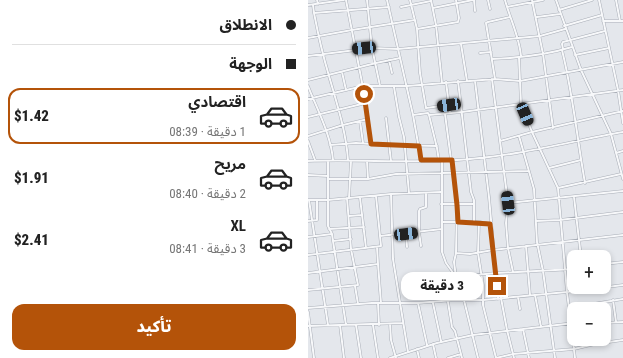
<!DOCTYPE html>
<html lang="ar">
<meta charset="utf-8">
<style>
:root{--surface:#fff;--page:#f6f6f6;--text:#222;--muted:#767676;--line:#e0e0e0;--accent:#b45309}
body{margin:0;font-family:"Roboto Condensed","Noto Sans Arabic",sans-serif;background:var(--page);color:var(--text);direction:rtl;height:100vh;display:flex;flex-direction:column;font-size:15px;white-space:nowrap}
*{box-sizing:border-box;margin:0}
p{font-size:13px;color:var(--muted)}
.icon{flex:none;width:22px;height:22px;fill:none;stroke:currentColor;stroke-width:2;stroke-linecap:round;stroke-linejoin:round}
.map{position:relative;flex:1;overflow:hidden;direction:ltr}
.drawer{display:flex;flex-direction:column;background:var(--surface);width:308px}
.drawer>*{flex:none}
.top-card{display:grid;align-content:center;height:88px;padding:0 12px;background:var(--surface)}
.tools{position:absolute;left:259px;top:250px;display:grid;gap:8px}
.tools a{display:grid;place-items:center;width:44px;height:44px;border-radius:8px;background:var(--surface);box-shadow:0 2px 6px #0003;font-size:20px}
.end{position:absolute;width:18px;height:18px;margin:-9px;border:5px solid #b45309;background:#fff;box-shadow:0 0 0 2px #fff}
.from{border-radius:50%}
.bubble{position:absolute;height:28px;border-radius:12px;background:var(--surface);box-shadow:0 2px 6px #0003;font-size:13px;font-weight:800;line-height:28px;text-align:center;direction:rtl}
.car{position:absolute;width:12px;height:24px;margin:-12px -6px;border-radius:5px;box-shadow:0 0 3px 1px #0007;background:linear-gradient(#222 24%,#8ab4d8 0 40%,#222 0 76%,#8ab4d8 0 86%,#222 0)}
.top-card b{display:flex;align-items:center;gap:14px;height:38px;font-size:15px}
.top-card b+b{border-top:1px solid var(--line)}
.top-card i{width:10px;height:10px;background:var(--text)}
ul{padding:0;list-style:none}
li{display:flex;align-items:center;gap:12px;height:56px;margin:0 8px 6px;padding:0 4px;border:2px solid transparent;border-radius:12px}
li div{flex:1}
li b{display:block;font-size:15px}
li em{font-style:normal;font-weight:800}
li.active{border-color:var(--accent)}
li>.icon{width:36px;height:36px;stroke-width:1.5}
.button{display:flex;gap:8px;margin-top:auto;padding:8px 12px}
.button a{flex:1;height:46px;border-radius:12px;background:var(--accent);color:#fff;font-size:16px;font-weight:800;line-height:46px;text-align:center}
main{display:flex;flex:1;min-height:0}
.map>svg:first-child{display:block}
</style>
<main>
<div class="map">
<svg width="315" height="358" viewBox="0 0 315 358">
<rect width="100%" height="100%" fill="#e4e7ec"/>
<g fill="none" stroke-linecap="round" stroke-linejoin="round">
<!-- minor casing -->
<g stroke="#a9aeb7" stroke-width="3">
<path id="minor" d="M9 0 10 4
M38 0 58 103
M59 0 64 48 72 86
M79 0 105 115 113 160
M102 0 109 29 112 73 118 108 141 105
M123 0 128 25 134 83
M166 0 167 11
M180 0 182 9
M197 0C202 19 212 38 213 57
M224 0 235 54 245 128
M248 0 273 70 303 134 315 179
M291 0 310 90 315 123
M308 0 312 21
M0 5 36 0
M5 5 6 13
M93 7 123 1
M199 7 235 0
M125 8 165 0
M251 10 284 0
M229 17 252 14
M295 21H315
M256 26 294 15
M109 29 150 22 151 18 148 0
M0 38 44 30 107 20
M153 44 159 81
M255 49 254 44 255 42 297 31
M254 50C265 94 269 138 277 183
M172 53 183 52
M267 55 301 48
M0 56 64 48 90 49 232 36 257 29
M211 58 213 104 224 132 250 188 259 292 267 358
M184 59C211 58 238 55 264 47
M81 60 84 73
M34 72 38 90
M184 79 200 203 198 223 200 248 205 272
M187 79 178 23 180 22 202 17
M0 80 68 63 92 58
M150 81 163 192 166 200V222H171L170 253 175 285V305L188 358
M167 81 181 197 190 299
M138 82 142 113
M0 86C9 109 23 135 25 160
M86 87 91 117 96 137 101 193
M0 99 55 86H99L187 79 212 81 315 62
M137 114 149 205 148 253
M105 115 120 113 121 115 154 112 315 90
M121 115 129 148 131 161
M0 117 58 103 63 144
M78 118 83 161
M52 121 55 143
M0 136 35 125 60 119
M211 136 226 189 229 242 235 271 247 358
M0 141 7 160
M192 141 224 132 315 111
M22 145 48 143 80 145 129 146
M308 153 315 151
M40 160C38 131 29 104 21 76 15 56 10 34 6 13L81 7
M0 161C54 159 108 164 162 159 213 155 264 141 315 132
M20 161V226L24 234 25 241 38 325
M59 161 60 179
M134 161V252L138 263 148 277 188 273 266 269
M241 168 273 160
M0 175 20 176
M20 179H60L88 174 220 171
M250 188 313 174
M83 194 85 259 100 352
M266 197 273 257
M41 198 43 161
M52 198 58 248
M0 200H20L83 194 133 192
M1 200 20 325
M200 203 315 191
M133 204H166
M41 216 54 215
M0 221 9 220V200
M228 221 252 220 315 212
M134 222H166
M172 222 182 224
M21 229 56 227
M98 234 99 247
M72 236 134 229
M0 237 24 234
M25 241 43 239
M113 246 111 232V211L112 209 118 207V193
M218 246 222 295
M0 255 73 246 68 196
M70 264 73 303
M296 264 315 262
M0 273 70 264 69 247
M47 286 50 304
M0 290 50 285 43 249 39 198
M227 295 233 327
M210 297 212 309
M193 298 199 330 206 358
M151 300 146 262 148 253 162 254 185 250 315 235
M156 300 170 358
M305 300 308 322
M140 302 144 327 147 331 154 358
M70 303 71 325
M110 303 119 345
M125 303 133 341
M0 308 64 303H110L145 300H175L259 292 315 285
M284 309 283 306 285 304 315 299
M0 312 6 358
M296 323 315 322
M82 324 83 340 88 358
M32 325 36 358
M48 325 53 358
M65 325 70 358
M0 326 95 323
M215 329 221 358
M125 344 128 358
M109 349 111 358
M82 358 129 343 165 335 266 323
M140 358 153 354
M188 358 205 354 266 349 287 344 315 340"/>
</g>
<!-- minor -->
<use href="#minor" stroke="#f7f8fa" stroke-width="2"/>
</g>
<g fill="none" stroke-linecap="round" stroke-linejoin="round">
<!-- route -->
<path stroke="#b45309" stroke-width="5" d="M56 94 63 144 111 146 113 160H144L149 205 150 222 182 224 189 286"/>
</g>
</svg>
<div class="tools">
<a>+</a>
<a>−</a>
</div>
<i class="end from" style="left:56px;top:94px"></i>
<i class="end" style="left:189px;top:286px"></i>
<div class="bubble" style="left:93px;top:272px;width:82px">3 دقيقة</div>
<i class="car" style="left:56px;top:48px;rotate:264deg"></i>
<i class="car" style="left:141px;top:105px;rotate:262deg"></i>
<i class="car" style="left:217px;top:114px;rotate:157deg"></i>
<i class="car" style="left:200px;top:203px;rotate:353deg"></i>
<i class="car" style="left:98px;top:234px;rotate:83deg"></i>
</div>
<section class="drawer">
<div class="top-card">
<b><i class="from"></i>الانطلاق</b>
<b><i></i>الوجهة</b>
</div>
<ul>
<li class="active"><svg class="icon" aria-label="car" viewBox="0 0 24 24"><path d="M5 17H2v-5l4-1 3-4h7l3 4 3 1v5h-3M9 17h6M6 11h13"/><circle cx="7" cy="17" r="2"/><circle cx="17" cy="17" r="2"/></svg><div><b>اقتصادي</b><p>1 دقيقة · 08:39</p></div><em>$1.42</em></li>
<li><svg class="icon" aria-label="car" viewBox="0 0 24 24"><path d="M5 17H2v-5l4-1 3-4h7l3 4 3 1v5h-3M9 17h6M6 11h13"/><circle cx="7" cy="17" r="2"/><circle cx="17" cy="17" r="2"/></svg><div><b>مريح</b><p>2 دقيقة · 08:40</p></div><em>$1.91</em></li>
<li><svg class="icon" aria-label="car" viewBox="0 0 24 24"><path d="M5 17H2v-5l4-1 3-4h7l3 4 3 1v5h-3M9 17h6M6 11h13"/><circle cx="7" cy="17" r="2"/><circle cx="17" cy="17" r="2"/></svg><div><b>XL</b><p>3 دقيقة · 08:41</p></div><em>$2.41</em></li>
</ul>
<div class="button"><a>تأكيد</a></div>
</section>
</main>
